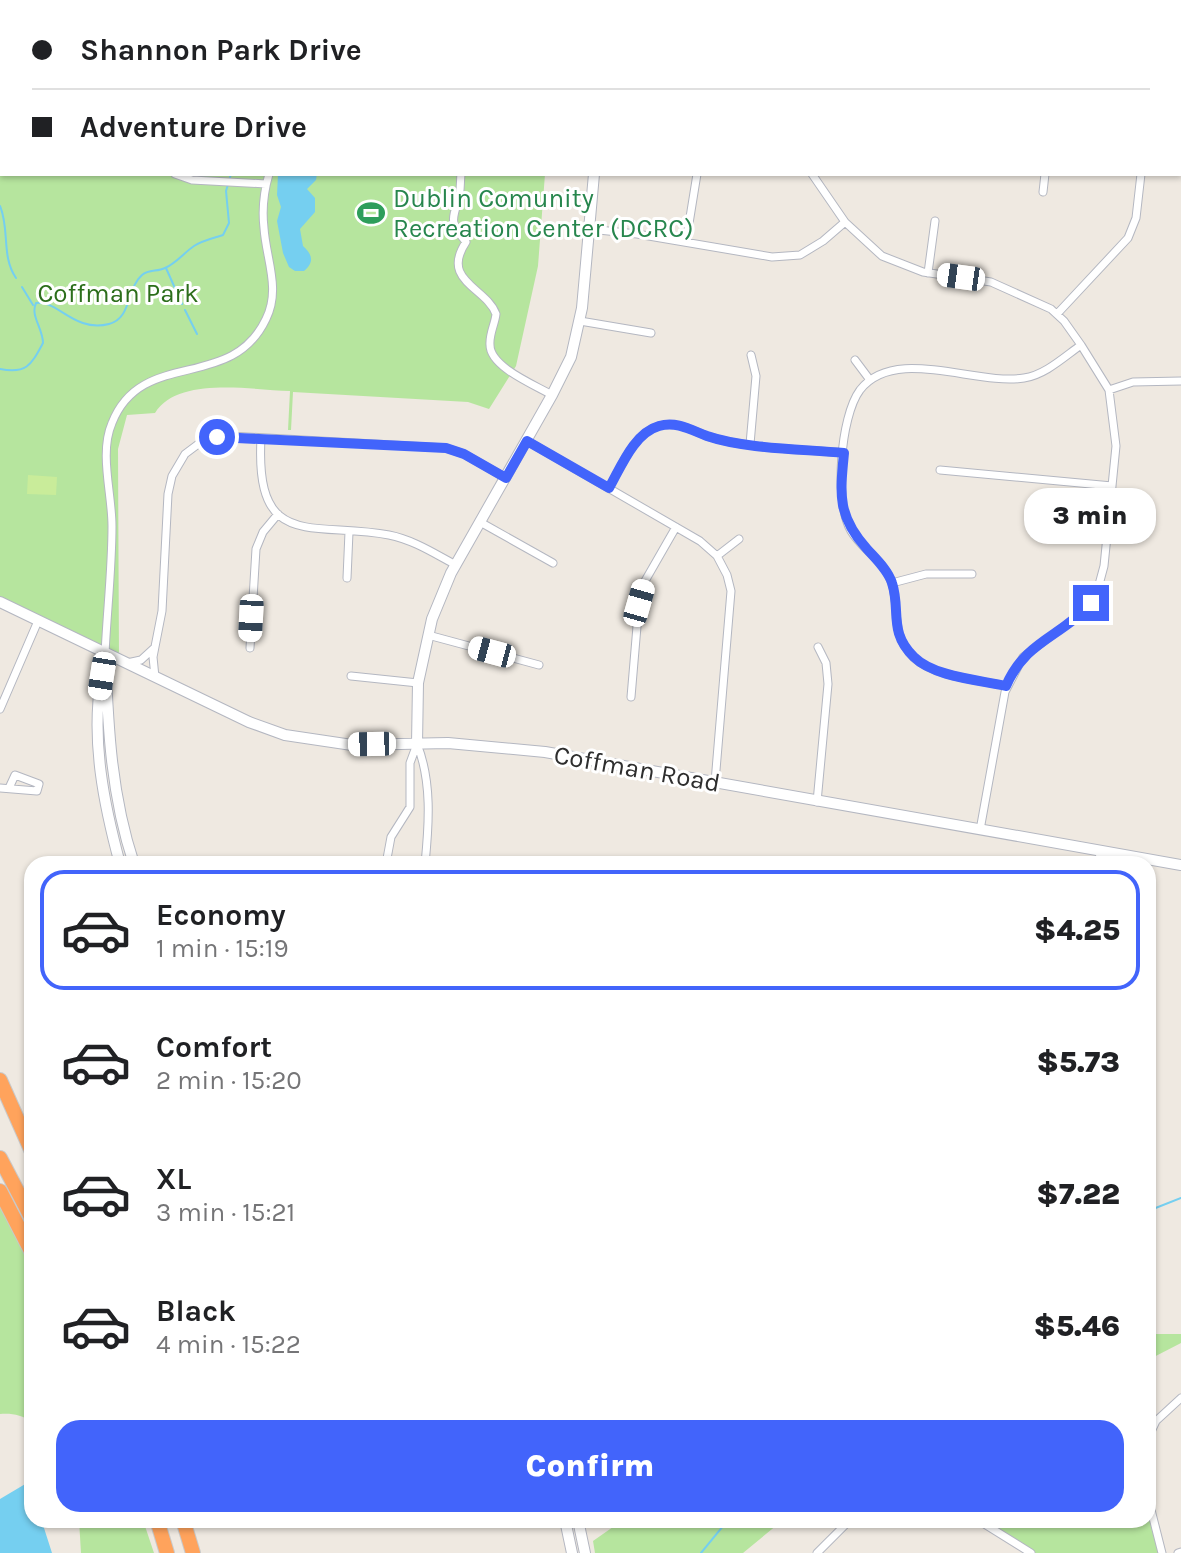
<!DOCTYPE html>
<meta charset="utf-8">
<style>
:root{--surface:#fff;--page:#f6f6f6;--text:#202124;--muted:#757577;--line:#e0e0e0;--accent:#4264fb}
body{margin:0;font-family:Karla,sans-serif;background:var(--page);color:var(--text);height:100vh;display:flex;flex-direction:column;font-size:30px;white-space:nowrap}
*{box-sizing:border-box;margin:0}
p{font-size:26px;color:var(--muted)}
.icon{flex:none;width:44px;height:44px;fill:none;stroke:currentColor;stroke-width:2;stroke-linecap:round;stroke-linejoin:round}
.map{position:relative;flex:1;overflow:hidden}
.sheet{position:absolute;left:24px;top:856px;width:1132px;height:672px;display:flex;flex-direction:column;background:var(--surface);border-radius:24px;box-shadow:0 2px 6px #0004}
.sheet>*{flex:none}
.guide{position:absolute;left:0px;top:0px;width:1182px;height:176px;box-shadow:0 2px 6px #0004;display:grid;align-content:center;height:176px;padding:0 32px;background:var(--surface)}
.end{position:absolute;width:36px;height:36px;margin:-18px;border:10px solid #4264fb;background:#fff;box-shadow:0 0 0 4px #fff}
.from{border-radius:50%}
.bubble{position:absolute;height:56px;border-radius:24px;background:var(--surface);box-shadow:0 2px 6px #0004;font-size:26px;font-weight:800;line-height:56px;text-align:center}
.car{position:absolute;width:24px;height:48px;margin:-24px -12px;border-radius:10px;box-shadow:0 0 6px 2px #0007;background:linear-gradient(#fff 24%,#345 0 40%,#fff 0 76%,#345 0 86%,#fff 0)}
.guide b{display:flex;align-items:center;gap:28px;height:76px;font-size:30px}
.guide b+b{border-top:2px solid var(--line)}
.guide i{width:20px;height:20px;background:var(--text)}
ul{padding:14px 0 0;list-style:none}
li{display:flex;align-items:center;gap:24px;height:120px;margin:0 16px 12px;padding:0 16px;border:4px solid transparent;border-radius:24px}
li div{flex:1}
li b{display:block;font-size:30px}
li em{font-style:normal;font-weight:800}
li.selected{border-color:var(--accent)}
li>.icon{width:72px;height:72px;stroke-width:1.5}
.button{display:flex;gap:16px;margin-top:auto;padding:16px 32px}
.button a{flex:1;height:92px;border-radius:24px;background:var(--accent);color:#fff;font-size:32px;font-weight:800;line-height:92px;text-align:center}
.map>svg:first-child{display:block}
</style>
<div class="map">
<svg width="1181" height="1553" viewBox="0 0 1181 1553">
<rect width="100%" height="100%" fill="#efe9e1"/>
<!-- green -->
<path fill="#b6e59e" d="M0 0H559L2 2V174H545L538 266 516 366 489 409 468 402 293 392 291 430H288L290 391C251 390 178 376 155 413L127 415 118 449 119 660 0 602Z
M0 1199 32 1262V1422C22 1415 12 1413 0 1414Z
M1148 1334H1181V1343L1148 1360Z
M1153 1516 1162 1553H1031L978 1520H1100L1101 1526 1148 1520V1517Z
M79 1520H143L154 1553H81Z
M623 1520H783L743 1553H595L593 1541Z"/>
<!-- pitch -->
<path fill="#c9ec9a" d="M28 475 57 477 56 495 27 494Z"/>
<!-- water -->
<path fill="#75cff0" d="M278 174H317L316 180 307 189 315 198V212L300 229 303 246C312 254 315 262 304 271H295L289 267 283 253 277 221 281 207 277 195Z
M32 1480V1520H44V1528L52 1553H0V1499Z"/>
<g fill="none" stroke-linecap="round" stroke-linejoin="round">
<!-- stream -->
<path stroke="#75cff0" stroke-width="2" d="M320 0 321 2
M0 206C10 230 1 256 16 278
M166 268 182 304
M22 287 33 305
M185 310 197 334
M0 369C27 374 31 365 43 343 43 328 30 316 36 303 57 299 74 333 109 324 132 318 126 289 142 275 149 269 157 272 165 268 175 264 185 252 194 246 203 240 214 238 223 235L229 223 226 191 231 174
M1148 1211 1181 1198
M701 1553 728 1520"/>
<!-- street casing -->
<g stroke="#b4b7c1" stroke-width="9">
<path id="street" d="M214 2V0
M818 2V0
M1157 2V0
M175 174 192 180 266 184
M461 174C460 182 461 193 458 201 451 222 451 223 466 242 440 281 486 287 496 314 495 324 489 334 490 345 490 367 535 385 552 395
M812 174 845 222 882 256 923 272 991 282 1051 309 1064 321 1081 345 1109 390 1116 446 1104 566 1097 592 1082 613 1023 657 1005 692 980 830
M1043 192 1045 174
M589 229 637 234 772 257 800 255 823 241 845 222
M686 242 697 174
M928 273 935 221
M1057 314 1128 238 1136 218 1141 174
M580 321 651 333
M855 360 870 380
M1109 390 1133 382 1181 381
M261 438C255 551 311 521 389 535 414 540 435 554 456 565
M527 441 700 541 717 556 727 575 731 591 715 782
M750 444 756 376 751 355
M940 470 1112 486
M609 488C621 467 634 433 659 426 677 421 691 430 707 436 744 449 804 449 844 453
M480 522 553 563
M717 556 739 539
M347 578 349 532
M892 583 926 574H972
M428 635 539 665
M250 648 256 549 263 532 278 514
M105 654C107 611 112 569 112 526 112 493 99 453 112 423 142 347 231 393 266 319 281 289 266 259 264 228 262 211 264 191 269 174
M127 663 141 660 153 649
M351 676 418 683
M155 677 153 657 162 611 168 494 172 476 185 454 197 445 217 437 230 436 446 448 464 454 506 478
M1006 686C979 680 935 677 914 658 890 634 900 611 892 584 886 562 862 550 851 531 834 502 840 417 860 390 895 345 976 386 1024 378 1045 375 1064 357 1081 345
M631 697 639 603 645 581 676 527
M0 709 38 621
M417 744C432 781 429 824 425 864
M0 788 37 791 39 784 15 775 9 788
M817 802 828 684 826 663 818 647
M386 864 391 837 410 807V763L417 744
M1099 864 1100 851
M1148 1438 1156 1421 1181 1398
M1148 1498 1162 1553
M978 1520 1031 1553
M817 1553 850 1520
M1178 1553 1181 1552"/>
</g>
<!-- secondary casing -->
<g stroke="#b4b7c1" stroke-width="12">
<path id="secondary" d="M609 2V0
M0 602 249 722 285 735 352 745 448 743 545 752 1181 865
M105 654C108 727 111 795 134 864
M101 680C91 741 104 805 120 864
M417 744 418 683 432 619 451 573 552 395 571 357 582 308 594 174
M565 1520 572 1553
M578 1520 585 1553"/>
</g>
<!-- highway casing -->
<g stroke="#c9c9c9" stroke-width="16">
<path id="highway" d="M0 1080 32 1152
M0 1158 32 1219
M0 1191 32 1253
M157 1520 167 1553
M183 1520 193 1553"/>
</g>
<!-- street -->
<use href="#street" stroke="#fff" stroke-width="7"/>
<!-- secondary -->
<use href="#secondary" stroke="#fff" stroke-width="10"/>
<!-- highway -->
<use href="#highway" stroke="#ffa35c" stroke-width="14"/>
</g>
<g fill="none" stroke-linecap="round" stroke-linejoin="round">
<!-- route -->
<path stroke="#4264fb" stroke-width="10" d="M217 437 446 448 464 454 506 478 527 441 609 488C621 467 634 433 659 426 677 421 691 430 707 436 745 449 803 449 844 453 840 494 837 516 867 549 875 558 888 570 892 583 901 610 888 632 914 657 934 677 980 680 1006 686 1026 640 1060 638 1091 603"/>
</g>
<!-- icons -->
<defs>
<g id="stadium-bare" transform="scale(2.16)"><path d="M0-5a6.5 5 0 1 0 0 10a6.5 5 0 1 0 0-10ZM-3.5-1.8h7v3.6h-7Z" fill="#2e9e5b" stroke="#fff" stroke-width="2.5" paint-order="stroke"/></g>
</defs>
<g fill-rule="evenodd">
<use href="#stadium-bare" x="371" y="213"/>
</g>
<g text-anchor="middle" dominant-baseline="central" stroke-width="6" stroke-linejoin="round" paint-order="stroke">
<!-- leisure labels -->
<g font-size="26" fill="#27864d" stroke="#fff" text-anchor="start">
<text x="393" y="198">Dublin Comunity<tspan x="393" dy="30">Recreation Center (DCRC)</tspan></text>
</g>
<!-- park labels -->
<g font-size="26" fill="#2c6e1b" stroke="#fff">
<text x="118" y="293">Coffman Park</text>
</g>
<!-- street labels -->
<g font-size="26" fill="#2e2e2e" stroke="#fff">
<text transform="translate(637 769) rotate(10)">Coffman Road</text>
</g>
</g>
</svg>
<i class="end from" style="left:217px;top:437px"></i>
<i class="end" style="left:1091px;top:603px"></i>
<div class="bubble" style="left:1024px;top:488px;width:132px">3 min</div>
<i class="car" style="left:961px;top:277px;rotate:278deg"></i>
<i class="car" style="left:639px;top:603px;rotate:16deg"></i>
<i class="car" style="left:251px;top:618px;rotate:183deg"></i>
<i class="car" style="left:492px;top:652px;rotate:285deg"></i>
<i class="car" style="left:102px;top:676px;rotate:189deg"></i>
<i class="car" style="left:372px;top:744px;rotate:269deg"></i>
<div class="guide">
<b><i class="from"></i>Shannon Park Drive</b>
<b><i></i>Adventure Drive</b>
</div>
<section class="sheet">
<ul>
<li class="selected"><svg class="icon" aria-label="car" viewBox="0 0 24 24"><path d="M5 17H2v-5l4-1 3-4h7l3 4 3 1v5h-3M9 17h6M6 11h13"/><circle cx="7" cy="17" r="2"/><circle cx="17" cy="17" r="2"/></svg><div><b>Economy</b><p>1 min · 15:19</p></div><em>$4.25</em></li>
<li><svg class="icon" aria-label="car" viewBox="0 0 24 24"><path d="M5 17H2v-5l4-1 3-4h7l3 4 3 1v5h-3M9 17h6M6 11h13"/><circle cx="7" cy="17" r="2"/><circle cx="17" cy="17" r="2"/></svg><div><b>Comfort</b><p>2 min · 15:20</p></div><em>$5.73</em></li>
<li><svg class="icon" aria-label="car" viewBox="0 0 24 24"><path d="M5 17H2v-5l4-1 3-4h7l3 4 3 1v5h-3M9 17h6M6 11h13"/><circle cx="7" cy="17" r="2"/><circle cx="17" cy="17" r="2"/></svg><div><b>XL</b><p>3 min · 15:21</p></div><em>$7.22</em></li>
<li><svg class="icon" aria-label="car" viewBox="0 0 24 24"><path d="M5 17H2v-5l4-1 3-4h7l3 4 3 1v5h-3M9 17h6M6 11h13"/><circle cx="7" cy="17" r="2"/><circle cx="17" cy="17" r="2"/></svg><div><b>Black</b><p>4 min · 15:22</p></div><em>$5.46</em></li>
</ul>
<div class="button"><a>Confirm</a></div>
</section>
</div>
